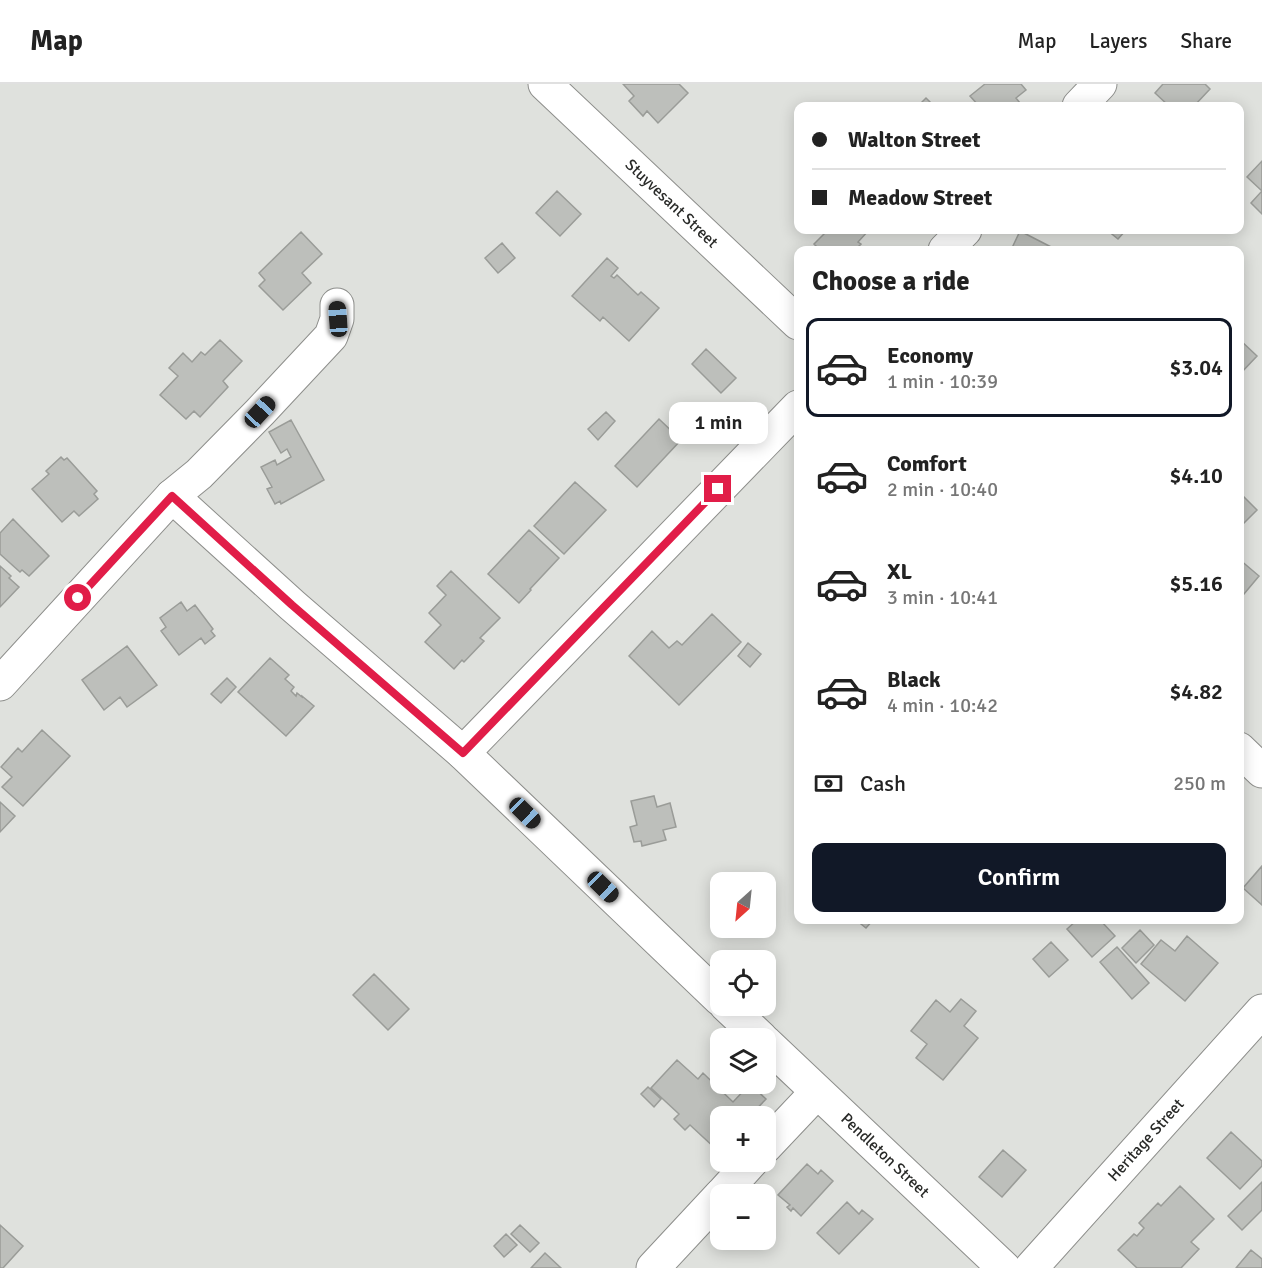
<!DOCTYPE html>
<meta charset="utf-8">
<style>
:root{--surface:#fff;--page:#f6f6f6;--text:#222;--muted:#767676;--line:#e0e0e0;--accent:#111827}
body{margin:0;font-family:Signika,sans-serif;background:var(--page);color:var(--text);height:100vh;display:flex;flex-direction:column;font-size:22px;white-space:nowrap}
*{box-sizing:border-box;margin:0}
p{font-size:20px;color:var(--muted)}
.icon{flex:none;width:33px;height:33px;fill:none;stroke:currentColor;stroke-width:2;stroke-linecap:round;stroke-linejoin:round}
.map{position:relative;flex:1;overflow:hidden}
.panel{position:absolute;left:794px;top:162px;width:450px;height:678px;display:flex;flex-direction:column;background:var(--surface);border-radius:12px;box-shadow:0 3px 15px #0003}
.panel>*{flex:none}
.banner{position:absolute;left:794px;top:18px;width:450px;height:132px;border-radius:12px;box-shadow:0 3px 15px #0003;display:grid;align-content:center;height:132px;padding:0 18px;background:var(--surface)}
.needle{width:39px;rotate:207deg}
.fabs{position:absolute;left:710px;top:788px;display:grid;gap:12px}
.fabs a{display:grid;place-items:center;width:66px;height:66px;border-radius:12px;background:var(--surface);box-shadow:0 3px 15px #0003;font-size:30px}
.end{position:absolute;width:27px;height:27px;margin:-14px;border:8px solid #e11d48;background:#fff;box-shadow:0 0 0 3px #fff}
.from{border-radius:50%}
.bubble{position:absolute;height:42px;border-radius:12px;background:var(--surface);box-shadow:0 3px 15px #0003;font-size:20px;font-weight:600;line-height:42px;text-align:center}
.car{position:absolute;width:18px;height:36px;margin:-18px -9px;border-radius:8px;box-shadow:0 0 4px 2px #0007;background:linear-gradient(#222 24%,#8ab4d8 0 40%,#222 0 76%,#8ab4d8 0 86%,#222 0)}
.banner b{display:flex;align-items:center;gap:21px;height:57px;font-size:22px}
.banner b+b{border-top:2px solid var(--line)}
.banner i{width:15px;height:15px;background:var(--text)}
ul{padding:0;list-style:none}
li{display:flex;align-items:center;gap:18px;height:99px;margin:0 12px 9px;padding:0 6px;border:3px solid transparent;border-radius:12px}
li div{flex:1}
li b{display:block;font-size:22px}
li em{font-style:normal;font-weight:600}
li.active{border-color:var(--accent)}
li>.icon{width:54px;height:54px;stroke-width:1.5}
h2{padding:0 18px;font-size:27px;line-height:72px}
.pay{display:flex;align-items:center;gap:15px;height:66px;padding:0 18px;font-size:22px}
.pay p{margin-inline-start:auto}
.button{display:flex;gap:12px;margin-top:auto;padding:12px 18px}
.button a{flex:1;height:69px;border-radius:12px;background:var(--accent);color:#fff;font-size:24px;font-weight:600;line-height:69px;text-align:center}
header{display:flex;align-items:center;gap:36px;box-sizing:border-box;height:84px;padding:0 30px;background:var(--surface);border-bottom:2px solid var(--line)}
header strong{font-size:28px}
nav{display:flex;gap:33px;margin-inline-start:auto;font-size:21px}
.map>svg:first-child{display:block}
</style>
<header>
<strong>Map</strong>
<nav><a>Map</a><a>Layers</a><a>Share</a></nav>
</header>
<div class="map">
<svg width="1262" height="1184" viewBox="0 0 1262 1184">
<rect width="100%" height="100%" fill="#dfe1dd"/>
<!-- building -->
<path fill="#bdbfbb" stroke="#9a9c98" stroke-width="1.5" d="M623 0H679L688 9 658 39 647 27 643 32 629 17 634 12Z
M985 0H1021L1026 6 1016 14 1020 19 1015 22H979L970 12Z
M1163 0H1205L1210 5 1194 22H1169L1155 9Z
M926 14 934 22H918Z
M1262 77V130L1251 119 1262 107 1247 93Z
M557 107 581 130 560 152 536 129Z
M828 146H869L858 158 861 160 855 166H852L851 165 849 166H820L814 160Z
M1107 146H1126L1118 155Z
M1020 147 1057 166H1011Z
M301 148 322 170 302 189 311 199 283 226 259 202 265 196 259 189Z
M502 159 515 174 498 189 485 174Z
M607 174 618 184 611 192 614 194 617 191 638 211 641 208 659 224 629 257 603 233 600 237 572 212Z
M1239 255 1257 272 1239 291Z
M220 256 242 277 223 297 228 303 200 333 194 327 186 335 160 311 178 292 169 284 183 269 192 278 201 268 205 271Z
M706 265 736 294 721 309 692 280Z
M606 328 615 337 598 356 588 345Z
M659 335 681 356 637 403 615 382Z
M291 336 324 396 281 420 280 417 275 420 267 405 272 403 261 383 275 376 277 381 291 373 287 365 281 369 269 348Z
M61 373 64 376 67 374 97 407 94 410 98 415 79 432 74 427 62 438 32 405 49 390 46 387Z
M575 398 606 426 564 470 534 442Z
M1239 408 1257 426 1239 444Z
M13 435 49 472 29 492 22 486 20 488 0 470V449Z
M529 446 559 474 530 505 531 506 519 519 488 490Z
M1239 475 1259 492 1239 516Z
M0 482 11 492 9 494 19 503 0 523Z
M451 487 500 534 480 554 484 557 464 578 462 576 454 585 425 558 441 541 429 529 446 511 437 502Z
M181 518 187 527 195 521 213 545 211 547 215 552 205 560 201 554 179 571 161 547 166 543 160 534Z
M712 530 741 558 679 621 629 572 652 547 669 564 677 557 682 561Z
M748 559 761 570 750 583 738 572Z
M127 562 157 601 127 623 120 613 104 626 82 596Z
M270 574 289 591 285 595 294 603 291 607 296 612 297 609 302 613V612L314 622 286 652 238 608Z
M227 594 236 603 221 619 211 610Z
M42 646 70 672 23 722 2 703 12 693 1 683 18 664 22 668Z
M654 712 657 723 670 719 676 743 663 746 666 756 642 762 641 757 634 758 630 743 637 741 631 717Z
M0 718 15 732 0 748Z
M1262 782V821L1243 804Z
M856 836H873L866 844Z
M1077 836H1100L1115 852 1092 873 1067 845Z
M1140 846 1154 861 1136 879 1122 864Z
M1187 852 1218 879 1185 917 1141 880 1161 856 1175 867Z
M1051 858 1068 876 1049 893 1033 875Z
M1117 863 1149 899 1132 915 1100 878Z
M374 890 409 925 388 946 353 911Z
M961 915 976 927 964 942 978 954 943 996 916 974 927 960 911 947 936 916 950 928Z
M677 976 698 995 703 989 733 1018 750 1000 766 1015 750 1032H720V1063L717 1066 690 1041 685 1046 674 1035 679 1030 651 1004Z
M648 1003 661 1015 654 1023 641 1010Z
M1231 1048 1262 1077V1082L1240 1105 1207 1074Z
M1003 1066 1026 1086 1002 1113 979 1093Z
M807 1080 818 1090 821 1086 833 1097 801 1132 793 1124 791 1127 787 1123 790 1121 778 1111Z
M1262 1098V1126L1242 1146 1228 1132Z
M1180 1102 1214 1135 1191 1158 1199 1165 1181 1184H1137L1118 1166 1134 1150 1137 1152 1144 1144 1139 1139 1158 1119 1161 1122Z
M847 1118 859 1130 862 1126 873 1135 839 1170 817 1149Z
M0 1141 23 1162 3 1184H0Z
M520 1141 539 1159 530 1168 511 1150Z
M506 1150 517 1161 504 1173 494 1162Z
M1251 1166 1262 1175V1184H1236Z
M545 1169 561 1184H531Z"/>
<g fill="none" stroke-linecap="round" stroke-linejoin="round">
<!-- minor casing -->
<g stroke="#8d8e8b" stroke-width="35">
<g id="minor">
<path id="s1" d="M545 0 798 239"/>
<path d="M1079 22 1100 0"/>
<path d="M945 166 965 146"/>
<path d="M172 412 292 521 463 669 720 915"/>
<path d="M0 600 172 412 199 390 260 328 331 252 337 235V221"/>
<path d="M1239 665 1262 687"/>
<path d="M463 669 798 323"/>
<path d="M726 921 761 954"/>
<path id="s2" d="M765 958 1004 1184"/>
<path d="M765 1063 817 1008"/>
<path d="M722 1110 752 1077"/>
<path d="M653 1184 720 1112"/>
<path id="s3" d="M1031 1184 1262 927"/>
</g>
</g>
<!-- minor -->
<use href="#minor" stroke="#fff" stroke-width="33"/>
</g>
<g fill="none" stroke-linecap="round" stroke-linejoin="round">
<!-- route -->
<path stroke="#e11d48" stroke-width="8" d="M78 514 172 412 292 521 463 669 718 405"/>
</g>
<g text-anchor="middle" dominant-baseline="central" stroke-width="6" stroke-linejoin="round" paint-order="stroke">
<!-- street labels -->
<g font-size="16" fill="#292a28" stroke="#fff">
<text stroke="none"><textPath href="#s1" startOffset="174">Stuyvesant Street</textPath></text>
<text stroke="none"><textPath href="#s3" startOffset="172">Heritage Street</textPath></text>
<text stroke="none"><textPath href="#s2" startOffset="165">Pendleton Street</textPath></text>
</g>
</g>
</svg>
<div class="fabs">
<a><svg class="needle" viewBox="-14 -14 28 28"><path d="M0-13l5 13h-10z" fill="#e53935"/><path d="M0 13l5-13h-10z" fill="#767676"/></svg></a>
<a><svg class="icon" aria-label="locate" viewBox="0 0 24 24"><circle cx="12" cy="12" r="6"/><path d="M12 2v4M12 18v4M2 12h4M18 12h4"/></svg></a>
<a><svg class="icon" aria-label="layers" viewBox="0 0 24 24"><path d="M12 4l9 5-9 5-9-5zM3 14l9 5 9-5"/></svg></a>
<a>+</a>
<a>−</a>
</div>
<i class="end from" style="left:78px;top:514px"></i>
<i class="end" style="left:718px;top:405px"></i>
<div class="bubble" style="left:669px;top:318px;width:99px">1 min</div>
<i class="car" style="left:338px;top:235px;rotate:356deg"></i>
<i class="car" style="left:260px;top:328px;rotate:43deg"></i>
<i class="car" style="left:525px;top:729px;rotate:134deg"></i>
<i class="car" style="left:603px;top:803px;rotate:134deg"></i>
<div class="banner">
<b><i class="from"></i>Walton Street</b>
<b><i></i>Meadow Street</b>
</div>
<section class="panel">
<h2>Choose a ride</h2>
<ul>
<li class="active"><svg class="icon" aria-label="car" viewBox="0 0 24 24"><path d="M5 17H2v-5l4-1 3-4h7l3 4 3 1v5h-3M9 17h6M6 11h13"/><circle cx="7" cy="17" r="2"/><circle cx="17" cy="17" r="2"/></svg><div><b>Economy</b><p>1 min · 10:39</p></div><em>$3.04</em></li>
<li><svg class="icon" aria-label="car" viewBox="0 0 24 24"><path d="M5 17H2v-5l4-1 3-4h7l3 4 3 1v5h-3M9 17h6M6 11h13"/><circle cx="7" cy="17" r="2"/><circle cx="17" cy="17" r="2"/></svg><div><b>Comfort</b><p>2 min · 10:40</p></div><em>$4.10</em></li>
<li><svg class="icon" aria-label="car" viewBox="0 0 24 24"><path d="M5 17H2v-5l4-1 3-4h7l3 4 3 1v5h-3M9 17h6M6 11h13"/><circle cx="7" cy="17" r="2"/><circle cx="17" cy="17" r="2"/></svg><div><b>XL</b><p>3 min · 10:41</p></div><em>$5.16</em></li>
<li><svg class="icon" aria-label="car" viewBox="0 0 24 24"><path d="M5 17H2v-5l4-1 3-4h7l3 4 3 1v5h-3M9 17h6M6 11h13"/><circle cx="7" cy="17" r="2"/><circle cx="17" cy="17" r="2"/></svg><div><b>Black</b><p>4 min · 10:42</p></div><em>$4.82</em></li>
</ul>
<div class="pay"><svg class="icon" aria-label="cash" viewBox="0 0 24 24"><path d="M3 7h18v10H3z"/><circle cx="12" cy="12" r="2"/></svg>Cash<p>250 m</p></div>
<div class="button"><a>Confirm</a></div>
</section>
</div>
